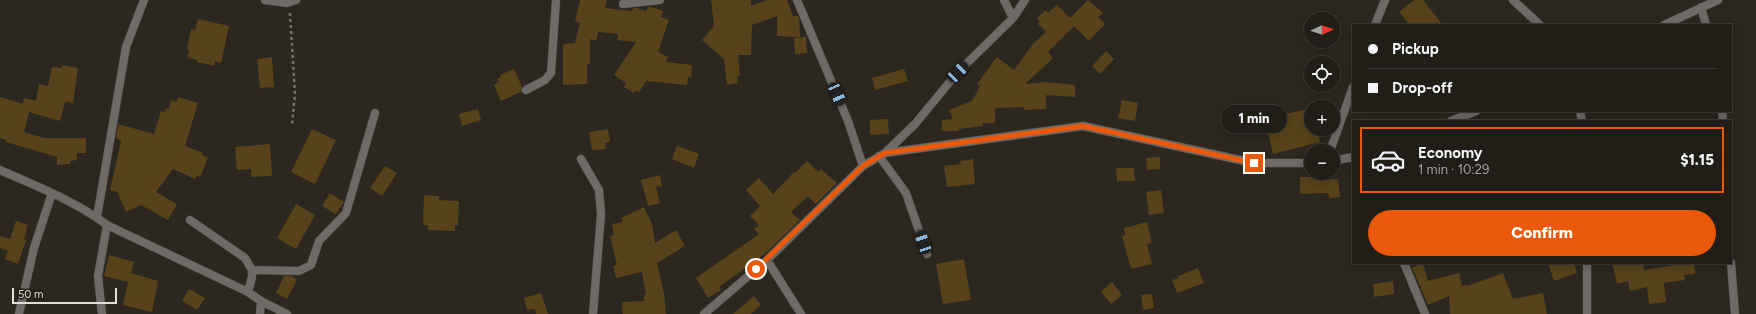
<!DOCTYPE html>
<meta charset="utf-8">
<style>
:root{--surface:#211d17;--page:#2d2a24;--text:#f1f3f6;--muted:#a2a2a1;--line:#3e3b36;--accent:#ea580c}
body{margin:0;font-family:Figtree,sans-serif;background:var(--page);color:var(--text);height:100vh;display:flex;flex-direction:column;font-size:15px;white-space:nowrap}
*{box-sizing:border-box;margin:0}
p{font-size:13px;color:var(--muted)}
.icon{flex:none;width:22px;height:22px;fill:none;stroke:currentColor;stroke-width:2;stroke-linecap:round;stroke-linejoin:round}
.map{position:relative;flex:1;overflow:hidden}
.sheet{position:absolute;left:1352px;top:120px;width:380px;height:144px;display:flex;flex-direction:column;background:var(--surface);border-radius:0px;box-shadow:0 2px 10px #0003,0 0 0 1px var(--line)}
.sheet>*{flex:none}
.guide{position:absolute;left:1352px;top:24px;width:380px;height:88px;border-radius:0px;box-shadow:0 2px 10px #0003,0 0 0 1px var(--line);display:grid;align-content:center;height:88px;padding:0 16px;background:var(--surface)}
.needle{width:26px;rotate:87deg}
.fabs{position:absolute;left:1304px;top:12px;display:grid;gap:8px}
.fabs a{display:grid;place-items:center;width:36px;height:36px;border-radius:50%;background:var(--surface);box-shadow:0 2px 10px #0003,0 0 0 1px var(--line);font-size:20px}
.scale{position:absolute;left:12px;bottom:10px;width:105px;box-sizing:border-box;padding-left:4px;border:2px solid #e2dfda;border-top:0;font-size:11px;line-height:14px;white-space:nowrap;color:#e2dfda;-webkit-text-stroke:3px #221d15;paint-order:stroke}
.end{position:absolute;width:18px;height:18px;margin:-9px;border:5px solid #ea580c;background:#fff;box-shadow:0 0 0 2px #fff}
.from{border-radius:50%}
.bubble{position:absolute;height:28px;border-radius:14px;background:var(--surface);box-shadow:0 2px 10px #0003,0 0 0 1px var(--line);font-size:13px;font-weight:800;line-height:28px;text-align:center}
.car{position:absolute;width:12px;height:24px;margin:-12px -6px;border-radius:5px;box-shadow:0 0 3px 1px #0007;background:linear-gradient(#222 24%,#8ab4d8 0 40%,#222 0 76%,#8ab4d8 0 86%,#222 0)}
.guide b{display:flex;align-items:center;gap:14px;height:38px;font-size:15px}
.guide b+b{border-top:1px solid var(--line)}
.guide i{width:10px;height:10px;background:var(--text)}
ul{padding:7px 0 0;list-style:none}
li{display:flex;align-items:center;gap:12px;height:66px;margin:0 8px 6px;padding:0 8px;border:2px solid transparent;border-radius:0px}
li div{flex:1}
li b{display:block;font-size:15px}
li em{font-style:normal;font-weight:800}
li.active{border-color:var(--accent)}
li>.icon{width:36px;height:36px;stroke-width:1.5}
.cta{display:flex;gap:8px;margin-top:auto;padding:8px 16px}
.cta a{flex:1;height:46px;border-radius:24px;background:var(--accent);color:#fff;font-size:16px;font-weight:800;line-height:46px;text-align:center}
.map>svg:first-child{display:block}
</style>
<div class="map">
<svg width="1756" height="314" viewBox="0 0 1756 314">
<rect width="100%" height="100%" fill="#2c271f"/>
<!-- building -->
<path fill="#58421c" d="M580 0H607L605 8 632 11 633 8H637L646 11 648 7H651L663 11 661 17 669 20 658 52 668 57 666 62 692 65 691 77H688L687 85 646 81 639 92 635 90 634 93 624 87 626 83 614 75 636 42 617 40 618 34 598 32 596 41 590 39V64H587V84L563 85V44L575 43 580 23 575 21Z
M711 0H751V6L767 0H787L793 16H798L799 19 800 37 777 36V16L752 25 751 55H738L740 75 737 76 738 83 727 85 724 59 702 40 714 26Z
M1088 0 1103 13 1098 17 1105 24 1089 41 1074 26 1048 52 1053 58 1025 84 1045 82 1075 85V97L1046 95V109L1024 110V107L995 108V123H982L983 126 959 129V131H942V120L953 119 949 110 972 101 980 86 977 84 997 57 1014 70 1033 44 1046 32 1038 24 1040 22 1037 18 1046 10 1048 13 1057 5 1070 18Z
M1414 0H1423L1443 25H1410L1399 12Z
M198 19 229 26 221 63 215 61 214 66 197 62 198 60 188 58 189 50 187 49 191 29 195 30Z
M806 37 807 53 795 54 794 38Z
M1106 51 1114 59 1100 74 1092 66Z
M272 57 274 87 260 88 257 59Z
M62 65 78 68 73 103 65 102 60 121 29 112 24 132 44 138H86V153H77V160L70 161V164L57 165V157L6 142V140L0 138V97L23 104 24 98 36 101 39 84 48 86 52 67 62 68Z
M514 69 522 87 521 92 501 101 494 85 499 82 497 79 501 77 500 75Z
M904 69 908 81 875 90 872 78Z
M178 97 198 103 185 146 203 153 202 155 208 158 200 177 197 175 195 179 173 169 156 192 177 204 168 220 141 205 126 212 118 194 119 193 110 190 121 141 116 138 118 124 154 134 161 111 165 112 166 108 169 109 171 100 177 102Z
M1122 100 1138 103 1135 121 1118 118Z
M1311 108V129H1317L1320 142 1273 154 1265 119Z
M478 109 481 120 462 126 459 114Z
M888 119 889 134 870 135V120Z
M312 129 336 140 315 184 291 172Z
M608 129 610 142 605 143 606 149 592 150 589 132Z
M270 144 272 176 251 177V169L237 170 235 147Z
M677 146 699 154 694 168 672 159Z
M1160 157V169L1147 170 1146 158Z
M973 159 975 184 947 187 944 166 961 164 960 161Z
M807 161 818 172 821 169 823 171 837 183 816 204 808 196 791 212 800 220 767 252 719 287 721 290 708 298 696 278 759 234 754 229 759 225 750 216 760 206 746 190 759 178 773 194 794 172 795 173Z
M385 166 397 173 382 196 370 188Z
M1116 168H1134L1135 181H1117Z
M660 175 662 186 656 187 660 203 648 206 641 180Z
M1300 177H1321V180L1338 179 1340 197 1329 198 1328 193 1300 194Z
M1161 190 1164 213 1149 215 1146 192Z
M330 193 344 202 336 214 322 206Z
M424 195 439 196V200L459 201 458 225H455V231L428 230V225H423Z
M296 204 315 215 296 249 277 238Z
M644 207 652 224 655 243 676 230 685 246 657 263 664 294 666 314H623L622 302 644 301V295H646L642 272 616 278 613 266 617 265 610 236 614 235 612 224 623 222 621 218Z
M16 221 28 225 24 239 26 240 18 264 5 259 8 251 0 248V236L10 239Z
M1147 222 1152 243 1147 244 1152 264 1131 269 1122 236 1125 235 1124 228Z
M109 255 134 262 131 273 158 281 152 312 123 305 128 282 104 276Z
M964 259 971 300 943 304 936 264Z
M1548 263H1574L1577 273 1554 281Z
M1612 263H1643L1644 270 1674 265V263H1694L1695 274 1684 275 1685 280 1664 283 1666 302 1649 304 1647 287 1630 291 1628 281 1617 284Z
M1423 264 1428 281 1459 273 1462 286 1466 285 1467 286 1503 273 1513 299 1543 293 1547 314H1450L1449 296 1428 305 1412 267Z
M1198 268 1204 283 1177 293 1172 280 1179 278 1178 276Z
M284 276H291L297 280 287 299 276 293Z
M1393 281 1394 294 1374 297 1373 284Z
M1112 282 1122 295 1111 304 1101 292Z
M189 289 205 298 197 310 182 301Z
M541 293 548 314H536L535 309 527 310 524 298Z
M1152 294 1154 308 1143 310 1141 295Z
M754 296 761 305 751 314H733Z"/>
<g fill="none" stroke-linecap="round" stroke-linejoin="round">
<!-- minor casing -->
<g stroke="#49443d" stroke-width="9">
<path id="minor" d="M265 0 287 3 296 0
M797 0 848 121 863 166
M1004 0 1013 18
M1513 0 1540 25
M623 4 660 0
M1701 7 1706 25
M1375 25 1385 0
M1664 25 1718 0
M526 90 545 80 551 73 556 0
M1580 111 1582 121
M1722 111 1723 121
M1451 121 1476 111
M1330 151 1353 87
M885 153 915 124 958 72 1013 18 1025 0
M879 156 906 193 927 254
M581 159 599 190 601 214 593 314
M1333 161 1353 157
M0 170C36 186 75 201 107 225L248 292 261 301 287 314
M97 217 126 47 144 0
M190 220 245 258 252 270V277L248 292
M767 260 801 314
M1404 263 1425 314
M1731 263 1735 314
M252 270 299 271 311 265 319 241 346 213 375 113
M19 314 34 248 52 193
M102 314 98 276 107 225
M260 314 261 301
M704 314 767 260 863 166 885 153 1083 126 1254 163H1311
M1587 314V263"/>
</g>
<!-- path -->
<path stroke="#78746d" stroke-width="2.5" stroke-dasharray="3 3" stroke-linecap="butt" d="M290 13 295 94 292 124"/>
<!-- minor -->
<use href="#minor" stroke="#6e6b67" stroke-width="8"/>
</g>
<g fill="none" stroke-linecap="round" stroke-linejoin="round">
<!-- route -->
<path stroke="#ea580c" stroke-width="5" d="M756 269 863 166 885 153 1083 126 1254 163"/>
</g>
</svg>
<div class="fabs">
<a><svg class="needle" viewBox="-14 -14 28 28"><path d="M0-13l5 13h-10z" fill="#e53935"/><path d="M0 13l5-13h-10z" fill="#a2a2a1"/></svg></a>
<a><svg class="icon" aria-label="locate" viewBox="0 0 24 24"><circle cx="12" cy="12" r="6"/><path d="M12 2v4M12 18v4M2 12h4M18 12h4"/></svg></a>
<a>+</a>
<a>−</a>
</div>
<div class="scale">50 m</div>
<i class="end from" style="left:756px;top:269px"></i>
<i class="end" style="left:1254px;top:163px"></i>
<div class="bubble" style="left:1221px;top:105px;width:66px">1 min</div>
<i class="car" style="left:958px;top:72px;rotate:45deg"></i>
<i class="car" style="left:837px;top:94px;rotate:157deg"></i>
<i class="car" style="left:923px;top:242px;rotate:341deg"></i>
<div class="guide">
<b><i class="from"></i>Pickup</b>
<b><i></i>Drop-off</b>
</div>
<section class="sheet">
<ul>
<li class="active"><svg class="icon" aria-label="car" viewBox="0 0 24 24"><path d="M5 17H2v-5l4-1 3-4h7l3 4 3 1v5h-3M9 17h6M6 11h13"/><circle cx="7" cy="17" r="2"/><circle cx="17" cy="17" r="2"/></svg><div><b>Economy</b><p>1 min · 10:29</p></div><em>$1.15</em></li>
</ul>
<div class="cta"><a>Confirm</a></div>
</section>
</div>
